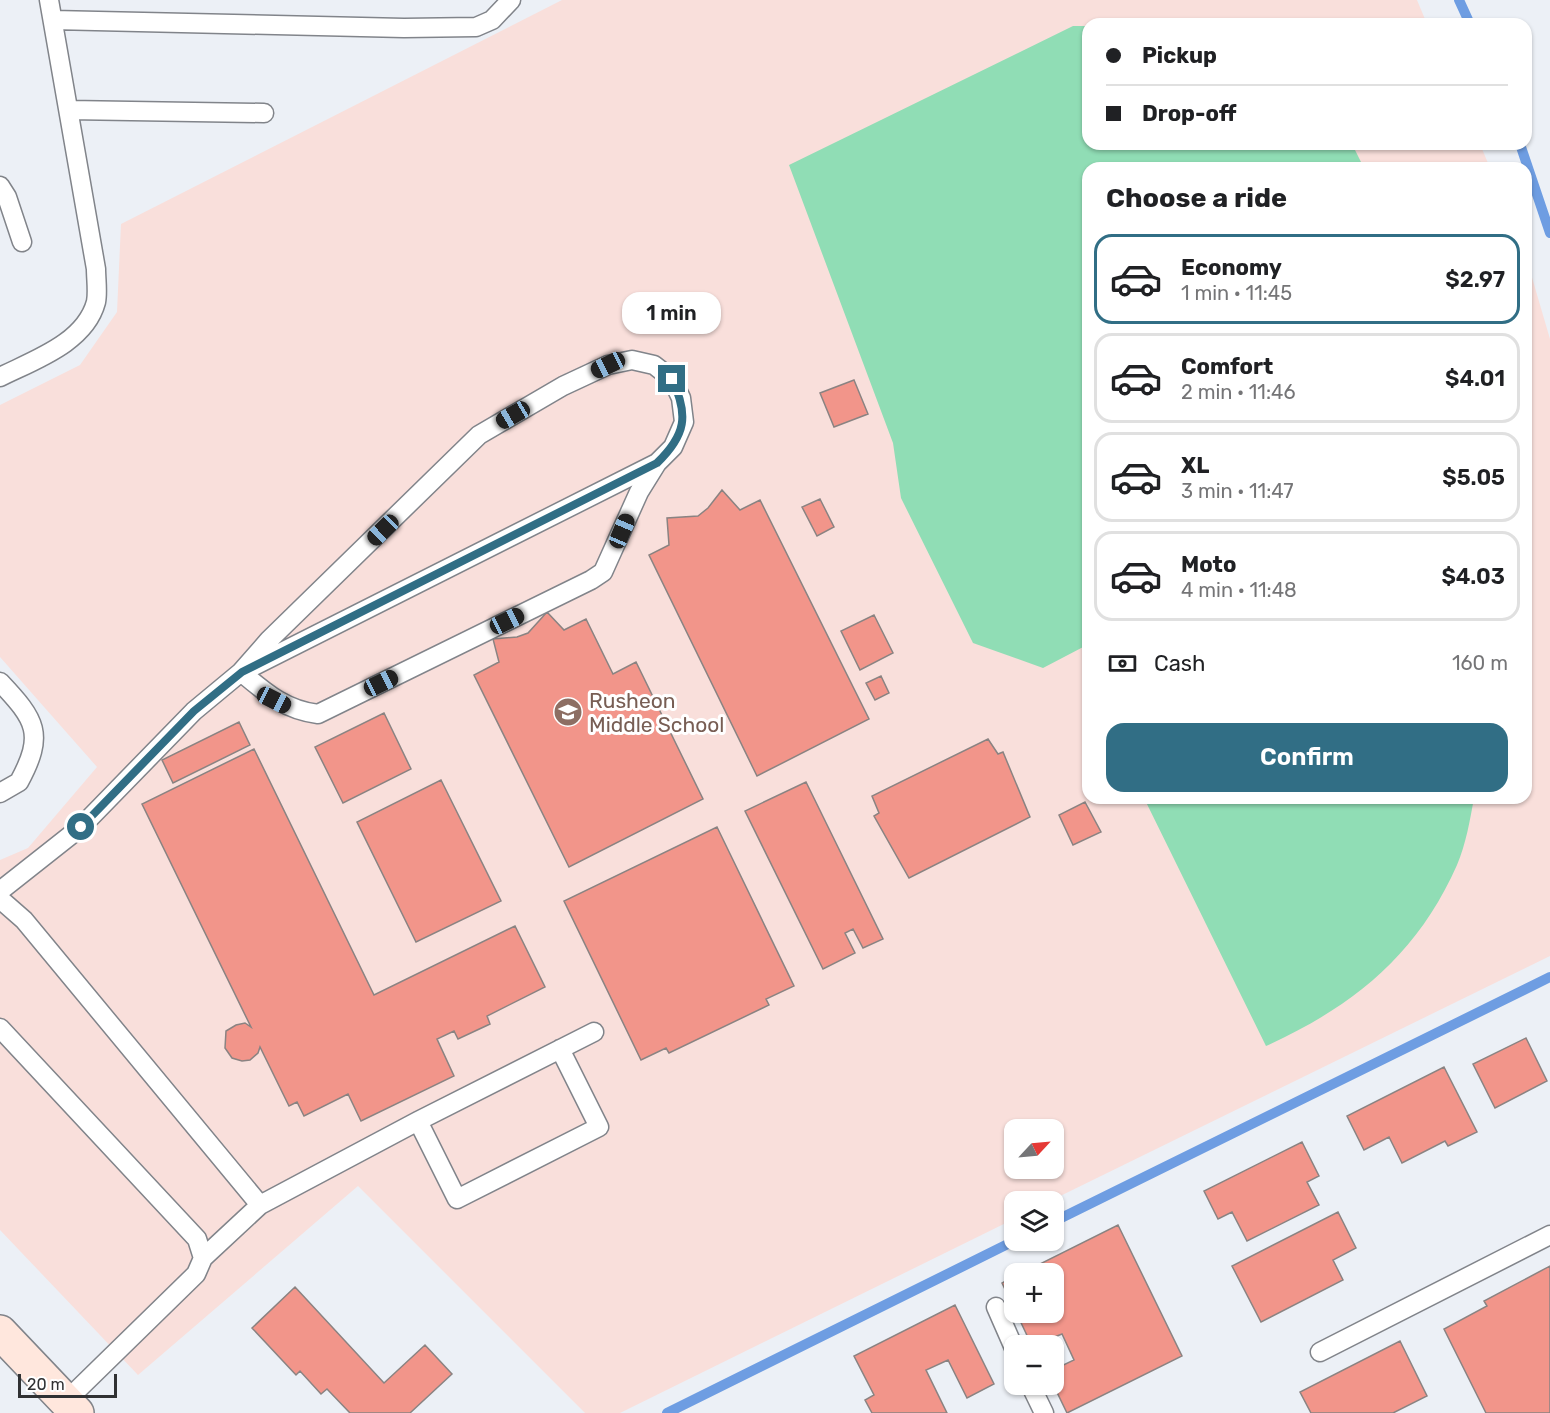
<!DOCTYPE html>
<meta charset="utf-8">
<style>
:root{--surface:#fff;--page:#f6f6f6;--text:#202124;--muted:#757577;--line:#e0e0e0;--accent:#316e85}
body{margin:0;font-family:Rubik,sans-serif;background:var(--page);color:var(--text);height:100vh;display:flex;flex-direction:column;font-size:22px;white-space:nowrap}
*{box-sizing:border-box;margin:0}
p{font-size:20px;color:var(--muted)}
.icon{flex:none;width:33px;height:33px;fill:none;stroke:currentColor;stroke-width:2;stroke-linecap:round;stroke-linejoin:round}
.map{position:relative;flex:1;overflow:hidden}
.side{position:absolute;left:1082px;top:162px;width:450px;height:642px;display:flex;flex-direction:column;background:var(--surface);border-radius:18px;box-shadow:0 2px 4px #0004}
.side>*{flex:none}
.guide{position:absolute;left:1082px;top:18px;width:450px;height:132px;border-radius:18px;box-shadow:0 2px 4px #0004;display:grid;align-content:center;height:132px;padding:0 24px;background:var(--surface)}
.needle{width:39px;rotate:64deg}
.fabs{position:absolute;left:1004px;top:1119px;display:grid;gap:12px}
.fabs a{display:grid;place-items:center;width:60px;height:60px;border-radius:12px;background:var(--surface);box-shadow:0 2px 4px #0004;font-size:30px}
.scale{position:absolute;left:18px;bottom:15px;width:99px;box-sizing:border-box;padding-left:6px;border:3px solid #303133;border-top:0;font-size:16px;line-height:21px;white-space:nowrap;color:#303133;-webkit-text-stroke:4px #fff;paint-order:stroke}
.end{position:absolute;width:27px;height:27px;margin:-14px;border:8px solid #316e85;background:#fff;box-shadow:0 0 0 3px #fff}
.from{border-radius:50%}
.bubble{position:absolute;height:42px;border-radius:18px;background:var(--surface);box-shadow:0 2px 4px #0004;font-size:20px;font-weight:600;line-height:42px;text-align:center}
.car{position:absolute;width:18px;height:36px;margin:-18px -9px;border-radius:8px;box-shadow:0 0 4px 2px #0007;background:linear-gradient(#222 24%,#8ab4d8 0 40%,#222 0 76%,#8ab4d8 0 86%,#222 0)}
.guide b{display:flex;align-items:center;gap:21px;height:57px;font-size:22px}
.guide b+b{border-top:2px solid var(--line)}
.guide i{width:15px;height:15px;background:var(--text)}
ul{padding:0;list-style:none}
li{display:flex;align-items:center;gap:18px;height:90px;margin:0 12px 9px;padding:0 12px;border:3px solid var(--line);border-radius:18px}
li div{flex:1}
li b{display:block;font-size:22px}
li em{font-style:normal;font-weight:600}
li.active{border-color:var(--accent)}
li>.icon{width:54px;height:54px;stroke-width:1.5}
h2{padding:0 24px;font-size:27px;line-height:72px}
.pay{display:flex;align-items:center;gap:15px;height:66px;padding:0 24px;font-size:22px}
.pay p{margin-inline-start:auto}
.button{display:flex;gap:12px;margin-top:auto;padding:12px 24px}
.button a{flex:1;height:69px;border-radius:18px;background:var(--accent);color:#fff;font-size:24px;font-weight:600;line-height:69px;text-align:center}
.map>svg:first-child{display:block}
</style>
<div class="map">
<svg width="1550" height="1413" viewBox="0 0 1550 1413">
<rect width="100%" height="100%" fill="#ecf0f6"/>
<!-- education -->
<path fill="#f9dfdb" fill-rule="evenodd" d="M562 0H1417L1427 24H1088V144H1480L1490 168H1088V798H1526V257L1550 339V956L1050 1201 1014 1202V1219L620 1413H585L358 1186 138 1375 0 1230V860L28 848 97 767 0 657V405L80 365 117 312 121 224ZM1014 1130H1053V1168H1014Z"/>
<!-- green -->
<path fill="#90ddb5" d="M1073 26H1087L1088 144H1352L1364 168H1088L1087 645 1043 668 973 643 901 498 893 443 789 165Z
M1144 798H1474C1470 820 1466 844 1457 865 1417 955 1354 1006 1266 1046Z"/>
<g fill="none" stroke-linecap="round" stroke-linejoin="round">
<!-- stream -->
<path stroke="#6e9de2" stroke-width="10" d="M1459 0 1470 24
M1520 144 1550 233
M1053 1222 1550 977
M667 1413 1016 1240"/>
</g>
<!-- building -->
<path fill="#f2958a" stroke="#8a8382" stroke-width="1.5" d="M854 380 868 414 834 427 820 393Z
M722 490 740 510 760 500 869 719 757 776 649 555 669 545 667 518 698 516 708 508Z
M820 499 834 527 817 536 802 507Z
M547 612 564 630 586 619 613 674 636 662 703 799 569 867 474 675 499 662 493 639 517 637 528 633Z
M874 615 893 653 860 670 841 631Z
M881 676 889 693 875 700 866 683Z
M384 713 411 769 343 803 315 747Z
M239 722 250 745 173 783 162 760Z
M988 739 998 754 1003 752 1030 817 909 878 874 816 879 813 872 796Z
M254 749 374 995 515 926 545 987 487 1016 490 1024 458 1039 454 1031 437 1039 454 1076 361 1121 348 1094 304 1116 297 1102 289 1106 260 1047 258 1053 250 1060 242 1061 232 1058 225 1048 226 1031 236 1025 245 1023 251 1027 142 804Z
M441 780 501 901 416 942 357 822Z
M806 782 883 939 863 948 853 929 845 933 855 953 823 969 745 811Z
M1085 802 1101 832 1073 845 1059 815Z
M717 827 794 986 766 999 769 1005 669 1053 666 1048 641 1060 564 901Z
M1526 1038 1547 1081 1495 1108 1473 1064Z
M1444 1067 1477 1132 1448 1146 1445 1141 1402 1163 1389 1137 1364 1150 1347 1116Z
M1302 1142 1319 1176 1307 1182 1319 1205 1247 1241 1232 1212 1218 1219 1204 1191Z
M1338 1212 1356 1248 1333 1260 1343 1280 1261 1322 1232 1266Z
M1118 1225 1182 1356 1067 1413 1053 1384V1370L1074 1360 1062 1334 1032 1346 1016 1312H1053V1274H1020Z
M1550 1266V1413H1486L1444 1329 1487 1306 1484 1301Z
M1014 1276V1308L1002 1283Z
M295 1287 384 1383 425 1345 452 1374 410 1413H350L327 1389 321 1394 300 1371 296 1375 252 1328Z
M955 1305 994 1384 967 1398 948 1360 926 1370 947 1413H872L865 1400 874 1395 854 1356Z
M1400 1341 1427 1396 1393 1413H1311L1300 1392Z"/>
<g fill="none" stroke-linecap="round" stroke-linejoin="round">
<!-- service casing -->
<g stroke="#81848a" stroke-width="21">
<path id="service" d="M53 20 404 28 476 27 492 20 511 0
M69 110 264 113
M0 186 7 197 22 242
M0 377C34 360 85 343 96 302 98 292 96 279 96 269L49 0
M248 669 657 463
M0 682C36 720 45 734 19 782L0 793
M0 891 81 827 194 711 241 672 269 640 479 435 563 386 608 365 632 360 654 365 672 379 681 398 684 422 673 447 657 463 639 492 603 572 591 580 318 714C285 710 266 693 241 672
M0 899 24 920 260 1205
M0 1028 197 1239 203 1258 196 1274 66 1401
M418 1121 457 1199 599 1127 560 1049
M203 1258 260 1205 418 1121 594 1032
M996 1307 1014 1348
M1320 1352 1550 1235
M1030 1384 1044 1413"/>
</g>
<!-- secondary casing -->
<g stroke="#81848a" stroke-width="36">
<path id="secondary" d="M0 1332 77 1413"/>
</g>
<!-- service -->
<use href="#service" stroke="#fff" stroke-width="18"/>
<!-- secondary -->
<use href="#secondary" stroke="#ffe7dd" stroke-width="33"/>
</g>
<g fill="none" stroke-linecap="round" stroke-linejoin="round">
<!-- route -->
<path stroke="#316e85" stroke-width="8" d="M81 827 194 711 242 672 657 463C686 435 689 415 672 379"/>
</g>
<!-- icons -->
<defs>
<g id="school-disc" transform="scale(1.5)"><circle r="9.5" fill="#8d6e63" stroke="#fff"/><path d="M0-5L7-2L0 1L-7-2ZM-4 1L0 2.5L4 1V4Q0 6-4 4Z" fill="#fff"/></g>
</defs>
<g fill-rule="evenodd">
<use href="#school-disc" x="568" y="712"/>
</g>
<g text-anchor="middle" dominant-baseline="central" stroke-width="6" stroke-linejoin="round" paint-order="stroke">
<!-- education labels -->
<g font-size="21" fill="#785e54" stroke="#fff" text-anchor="start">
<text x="589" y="700">Rusheon<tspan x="589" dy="24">Middle School</tspan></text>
</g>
</g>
</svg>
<div class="fabs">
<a><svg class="needle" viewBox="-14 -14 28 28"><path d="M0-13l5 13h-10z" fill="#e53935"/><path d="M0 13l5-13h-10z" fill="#757577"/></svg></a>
<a><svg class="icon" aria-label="layers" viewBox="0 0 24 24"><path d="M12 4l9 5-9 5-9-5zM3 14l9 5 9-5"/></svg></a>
<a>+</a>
<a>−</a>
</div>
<div class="scale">20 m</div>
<i class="end from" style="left:81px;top:827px"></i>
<i class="end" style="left:672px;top:379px"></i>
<div class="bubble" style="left:622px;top:292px;width:99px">1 min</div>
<i class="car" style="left:608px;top:365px;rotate:244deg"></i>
<i class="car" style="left:513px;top:415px;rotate:240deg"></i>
<i class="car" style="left:383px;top:530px;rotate:226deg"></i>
<i class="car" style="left:622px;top:531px;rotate:23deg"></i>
<i class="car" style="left:507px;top:621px;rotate:64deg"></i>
<i class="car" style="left:381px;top:683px;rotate:64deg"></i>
<i class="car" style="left:274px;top:700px;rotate:117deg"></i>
<div class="guide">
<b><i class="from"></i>Pickup</b>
<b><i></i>Drop-off</b>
</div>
<section class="side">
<h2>Choose a ride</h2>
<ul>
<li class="active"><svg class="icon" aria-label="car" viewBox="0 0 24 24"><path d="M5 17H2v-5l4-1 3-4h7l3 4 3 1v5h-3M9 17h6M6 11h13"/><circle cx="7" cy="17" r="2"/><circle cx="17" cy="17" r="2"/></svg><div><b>Economy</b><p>1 min · 11:45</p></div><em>$2.97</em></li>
<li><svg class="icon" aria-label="car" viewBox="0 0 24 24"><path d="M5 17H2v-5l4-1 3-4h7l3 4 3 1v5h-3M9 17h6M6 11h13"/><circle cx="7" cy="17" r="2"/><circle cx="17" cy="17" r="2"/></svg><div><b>Comfort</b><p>2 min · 11:46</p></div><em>$4.01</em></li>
<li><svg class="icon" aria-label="car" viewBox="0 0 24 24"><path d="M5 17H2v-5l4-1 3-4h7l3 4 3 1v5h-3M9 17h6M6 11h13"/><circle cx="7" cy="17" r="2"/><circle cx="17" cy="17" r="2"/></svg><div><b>XL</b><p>3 min · 11:47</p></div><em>$5.05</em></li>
<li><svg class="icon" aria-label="car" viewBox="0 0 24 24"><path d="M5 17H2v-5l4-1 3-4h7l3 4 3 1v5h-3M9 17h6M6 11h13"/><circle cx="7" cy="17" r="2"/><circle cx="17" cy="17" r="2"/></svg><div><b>Moto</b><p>4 min · 11:48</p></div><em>$4.03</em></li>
</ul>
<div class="pay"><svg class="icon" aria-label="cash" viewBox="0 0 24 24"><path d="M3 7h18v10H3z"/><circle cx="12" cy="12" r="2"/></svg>Cash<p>160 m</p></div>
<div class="button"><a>Confirm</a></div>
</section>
</div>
